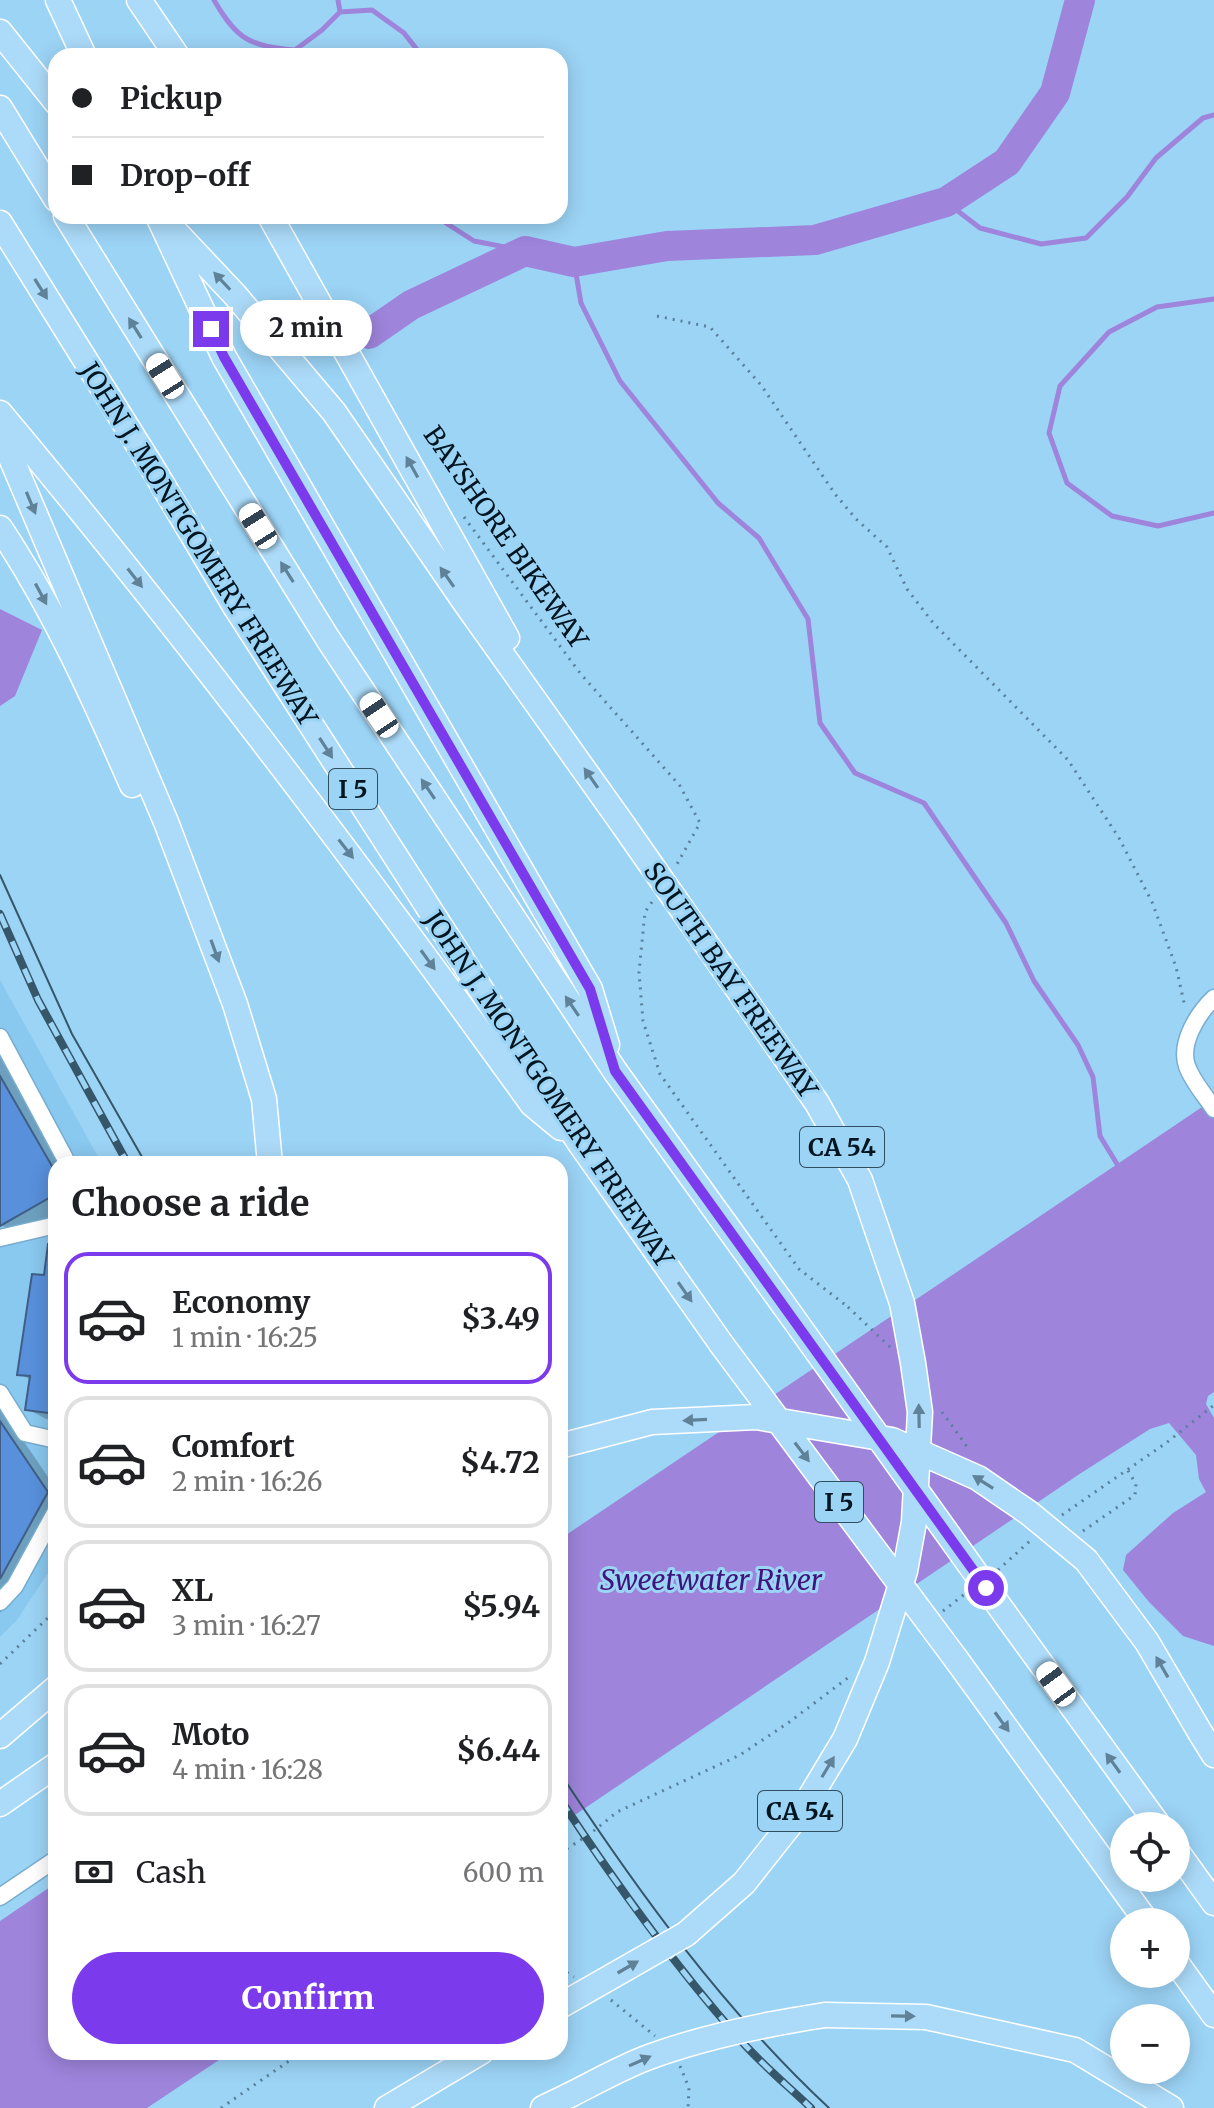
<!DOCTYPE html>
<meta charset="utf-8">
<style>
:root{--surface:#fff;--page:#f6f6f6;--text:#202124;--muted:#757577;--line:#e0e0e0;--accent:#7c3aed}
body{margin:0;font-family:Merriweather,serif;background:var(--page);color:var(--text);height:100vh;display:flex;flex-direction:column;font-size:30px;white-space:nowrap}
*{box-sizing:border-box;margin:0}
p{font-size:26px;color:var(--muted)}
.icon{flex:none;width:44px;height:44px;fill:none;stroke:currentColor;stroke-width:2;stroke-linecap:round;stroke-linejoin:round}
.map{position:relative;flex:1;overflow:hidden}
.details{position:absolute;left:48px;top:1156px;width:520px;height:904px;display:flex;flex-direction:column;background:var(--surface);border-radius:24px;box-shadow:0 4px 20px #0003}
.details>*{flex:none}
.banner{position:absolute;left:48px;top:48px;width:520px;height:176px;border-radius:24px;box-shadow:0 4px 20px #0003;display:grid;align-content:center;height:176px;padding:0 24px;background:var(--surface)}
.buttons{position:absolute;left:1110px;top:1812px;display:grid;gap:16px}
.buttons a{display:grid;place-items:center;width:80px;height:80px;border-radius:50%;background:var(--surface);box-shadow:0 4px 20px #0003;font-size:40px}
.end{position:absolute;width:36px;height:36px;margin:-18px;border:10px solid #7c3aed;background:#fff;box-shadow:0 0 0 4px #fff}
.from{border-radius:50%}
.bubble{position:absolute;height:56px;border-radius:28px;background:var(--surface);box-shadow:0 4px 20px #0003;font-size:26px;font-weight:700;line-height:56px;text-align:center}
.car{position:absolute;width:24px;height:48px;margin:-24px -12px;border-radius:10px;box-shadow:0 0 6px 2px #0007;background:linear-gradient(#fff 24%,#345 0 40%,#fff 0 76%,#345 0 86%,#fff 0)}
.banner b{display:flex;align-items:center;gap:28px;height:76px;font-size:30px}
.banner b+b{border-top:2px solid var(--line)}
.banner i{width:20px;height:20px;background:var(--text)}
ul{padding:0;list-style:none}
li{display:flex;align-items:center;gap:24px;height:132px;margin:0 16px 12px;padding:0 8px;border:4px solid var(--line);border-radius:24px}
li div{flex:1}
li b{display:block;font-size:30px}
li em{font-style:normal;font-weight:700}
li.current{border-color:var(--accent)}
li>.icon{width:72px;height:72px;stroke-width:1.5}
h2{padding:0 24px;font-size:36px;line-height:96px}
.pay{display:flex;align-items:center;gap:20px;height:88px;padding:0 24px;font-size:30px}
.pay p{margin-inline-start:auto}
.button{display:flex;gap:16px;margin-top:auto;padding:16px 24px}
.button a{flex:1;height:92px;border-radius:48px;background:var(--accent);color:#fff;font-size:32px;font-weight:700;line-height:92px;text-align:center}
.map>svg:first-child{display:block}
</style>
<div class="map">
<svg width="1214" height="2108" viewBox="0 0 1214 2108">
<rect width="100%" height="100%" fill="#9cd4f6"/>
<!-- built -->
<path fill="#89c8ef" d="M0 980 102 1164H56V1561L17 1620 0 1637Z"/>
<!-- water -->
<path fill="#9e84db" d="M0 609 42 630 15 696 0 706Z
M1214 1099V1392L1208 1396 1206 1404 1214 1418V1646L1183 1636 1149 1602 1123 1570 1126 1555 1173 1513 1206 1492 1199 1479 1196 1455 1169 1423 1150 1429 1078 1475 560 1825V1539Z
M56 1883V2052H231L147 2108H0V1921Z"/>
<!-- shadow -->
<path fill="#0003" d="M0 1057 62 1164H56V1215L19 1236 0 1224Z
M56 1247V1421L46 1419 27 1409 31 1380 20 1374Z
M0 1406 56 1489V1523L27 1578 0 1613Z"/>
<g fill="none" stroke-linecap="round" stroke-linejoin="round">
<!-- stream -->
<path stroke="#9e84db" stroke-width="5" d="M214 0C237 40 250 46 295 50L322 30 340 12 372 10 404 33 422 56
M338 0 340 12
M946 202 980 228 1041 244 1086 238 1127 197 1156 158 1203 118 1214 115
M444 216 446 223 474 241 525 251
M574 262 581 303 620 381 718 503 759 538 808 619 820 723 855 773 924 803 1006 923 1034 981 1078 1045 1093 1077 1100 1136 1117 1164
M1214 299 1157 307 1109 332 1060 386 1049 433 1067 483 1112 516 1158 526 1214 513"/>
<!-- river -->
<path stroke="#9e84db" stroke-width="30" d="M369 334 411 305 525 251 574 262 667 246 815 240 946 202 1007 162 1055 93 1080 0"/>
</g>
<!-- building -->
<path fill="#5890db" stroke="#405e86" stroke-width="2" d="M0 1076 56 1173V1194L0 1226Z
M48 1244 56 1245V1414L25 1410 30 1376 17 1375 32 1274 44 1275Z
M0 1421 48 1492 0 1579Z"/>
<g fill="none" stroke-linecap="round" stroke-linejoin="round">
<!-- minor casing -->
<g stroke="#77adce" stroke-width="19">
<path id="minor" d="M1214 998C1198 1013 1179 1043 1187 1066 1192 1081 1205 1095 1214 1109
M0 1037 68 1164
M0 1238 56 1225
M0 1393 25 1433 56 1440
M0 1602 15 1586 56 1511
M0 1897 56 1859"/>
</g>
<!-- highway casing -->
<g stroke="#fff" stroke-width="27">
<path id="highway" d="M58 0 84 56
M139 0 177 56
M0 32 56 102
M0 108 56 199
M66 216 328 639 615 1071 783 1304
M158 216 224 357 590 989 607 1045
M270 216 507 638
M0 223 155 472 236 608 579 1142 722 1345
M170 226 235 295 334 412 466 604 624 826
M0 413C187 636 362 868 532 1104L561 1128
M0 432 166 822 235 1004 264 1099 270 1164
M0 528C54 609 93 696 132 785
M1005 1614 1159 1826
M956 1659 1147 1922
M1201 1734 1214 1755
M0 1736 56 1688
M0 1804 56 1765
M1176 1850 1214 1903
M1176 1962 1214 2015
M825 2015 926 2017 1075 2050 1171 2108
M387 2108 481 2052
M543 2108 570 2095"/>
</g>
<!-- path -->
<path stroke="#59819a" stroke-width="3" stroke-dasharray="2 6" stroke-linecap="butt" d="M657 316 710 327 761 385 835 494 856 519 887 547 907 589 934 624 1068 760 1119 838 1152 902 1176 967 1185 1007
M464 517 580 673 680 786 700 823 676 866
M652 902 645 912 639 972 643 1021 660 1074 799 1269 848 1307
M1062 1515 1166 1443 1214 1405
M1083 1531 1135 1495 1136 1484 1127 1469
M998 1570 1031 1540
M943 1611 966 1593
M0 1664 56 1610
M560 1853 590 1834 617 1812 740 1755 788 1723 849 1677
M560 1968 574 1977
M611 2000 655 2036
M680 2066 689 2088 688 2108
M221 2108 302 2052"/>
<!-- minor -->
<use href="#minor" stroke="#fff" stroke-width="16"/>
<!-- highway -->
<use href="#highway" stroke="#acdbf9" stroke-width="24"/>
<!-- tram -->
<path stroke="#36566a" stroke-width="2" d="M0 875 72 1034 146 1164
M560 1773C639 1893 723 2009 829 2108"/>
<!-- rail casing -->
<g stroke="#36566a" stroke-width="8">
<path id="rail" d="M0 914 38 1000 128 1164
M560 1799C616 1884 676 1968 744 2044 765 2067 789 2087 811 2108"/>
</g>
<!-- rail -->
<use href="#rail" stroke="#9cd4f6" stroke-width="5" stroke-dasharray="15" stroke-linecap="butt"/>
<!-- highway-bridge casing -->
<g stroke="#fff" stroke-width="27" stroke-linecap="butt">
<path id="highway-bridge" d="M783 1304 1005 1614
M722 1345 956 1659
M560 1446 652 1422 756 1417 892 1440 978 1478 1029 1513 1086 1560 1147 1642 1201 1734
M560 2006 686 1934 744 1883 804 1807 845 1739 877 1662 905 1571 914 1522 920 1412 913 1363 902 1303 860 1180 817 1103 624 826
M570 2095C596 2082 622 2067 649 2057 706 2036 766 2024 825 2015"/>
</g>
<!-- path-bridge -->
<path stroke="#59819a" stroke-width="3" stroke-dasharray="2 6" stroke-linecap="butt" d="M848 1307 890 1347
M942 1412 970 1451"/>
<!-- highway-bridge -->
<use href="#highway-bridge" stroke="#acdbf9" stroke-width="24"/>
</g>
<!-- one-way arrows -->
<defs><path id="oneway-solid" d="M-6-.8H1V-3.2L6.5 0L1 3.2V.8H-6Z" transform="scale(2)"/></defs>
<g fill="#5f8298">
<use href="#oneway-solid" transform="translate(222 281) rotate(-133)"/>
<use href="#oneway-solid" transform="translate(41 289) rotate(58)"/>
<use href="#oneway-solid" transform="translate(135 328) rotate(-122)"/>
<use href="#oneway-solid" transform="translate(412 467) rotate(-119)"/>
<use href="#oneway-solid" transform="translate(31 503) rotate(67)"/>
<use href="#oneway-solid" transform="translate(287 572) rotate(-122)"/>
<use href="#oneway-solid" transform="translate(447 577) rotate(-125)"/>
<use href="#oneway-solid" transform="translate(135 578) rotate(52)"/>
<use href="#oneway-solid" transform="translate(41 594) rotate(62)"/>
<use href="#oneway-solid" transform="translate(326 748) rotate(57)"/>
<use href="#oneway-solid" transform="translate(591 778) rotate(-125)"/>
<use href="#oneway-solid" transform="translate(428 789) rotate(-124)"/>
<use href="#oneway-solid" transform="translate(346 849) rotate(52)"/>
<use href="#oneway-solid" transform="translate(215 951) rotate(70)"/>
<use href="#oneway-solid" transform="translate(428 960) rotate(54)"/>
<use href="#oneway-solid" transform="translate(572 1006) rotate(-124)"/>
<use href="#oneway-solid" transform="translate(685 1292) rotate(55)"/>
<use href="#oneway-solid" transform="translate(919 1416) rotate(-91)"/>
<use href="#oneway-solid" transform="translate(695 1420) rotate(177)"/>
<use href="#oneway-solid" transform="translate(802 1452) rotate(53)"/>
<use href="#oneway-solid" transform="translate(983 1482) rotate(-148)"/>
<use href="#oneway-solid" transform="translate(1162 1667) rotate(-120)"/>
<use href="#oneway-solid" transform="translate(1002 1722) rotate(54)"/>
<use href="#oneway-solid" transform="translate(1113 1763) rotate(-126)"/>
<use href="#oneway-solid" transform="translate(828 1767) rotate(-59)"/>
<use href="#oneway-solid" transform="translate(628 1967) rotate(-30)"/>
<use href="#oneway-solid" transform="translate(903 2016) rotate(1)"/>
<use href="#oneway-solid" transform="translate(640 2061) rotate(-24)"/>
</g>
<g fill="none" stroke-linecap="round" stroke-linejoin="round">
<!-- route -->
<path stroke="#7c3aed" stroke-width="10" d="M211 329 224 357 590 989 615 1071 986 1588"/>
</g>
<g text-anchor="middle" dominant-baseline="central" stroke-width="6" stroke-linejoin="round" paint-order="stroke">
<!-- shield labels -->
<g fill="#9cd4f6" stroke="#304e61" stroke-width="2">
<rect x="329" y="769" width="48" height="40" rx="6"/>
<rect x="800" y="1127" width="84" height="40" rx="6"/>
<rect x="815" y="1482" width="48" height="40" rx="6"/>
<rect x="758" y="1791" width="84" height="40" rx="6"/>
</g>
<g font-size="24" font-weight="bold" fill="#011521">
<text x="353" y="789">I 5</text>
<text x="842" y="1147">CA 54</text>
<text x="839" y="1502">I 5</text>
<text x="800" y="1811">CA 54</text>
</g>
<!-- street labels -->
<g font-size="26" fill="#011521" stroke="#9cd4f6">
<text transform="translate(506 537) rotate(55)">BAYSHORE BIKEWAY</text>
<text transform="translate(199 544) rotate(58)">JOHN J. MONTGOMERY FREEWAY</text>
<text transform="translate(731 980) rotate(55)">SOUTH BAY FREEWAY</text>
<text transform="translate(549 1089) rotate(56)">JOHN J. MONTGOMERY FREEWAY</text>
</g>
<!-- water labels -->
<g font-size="28" font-style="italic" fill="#41147b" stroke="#9cd4f6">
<text x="711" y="1580">Sweetwater River</text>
</g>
</g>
</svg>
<div class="buttons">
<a><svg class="icon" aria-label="locate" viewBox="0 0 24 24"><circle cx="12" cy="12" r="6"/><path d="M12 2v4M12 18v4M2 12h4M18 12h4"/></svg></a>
<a>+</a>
<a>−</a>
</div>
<i class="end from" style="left:986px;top:1588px"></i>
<i class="end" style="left:211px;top:329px"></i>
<div class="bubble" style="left:240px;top:300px;width:132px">2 min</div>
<i class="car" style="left:165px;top:376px;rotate:328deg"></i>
<i class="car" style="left:258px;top:526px;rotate:328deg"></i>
<i class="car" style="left:379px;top:715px;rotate:326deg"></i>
<i class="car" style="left:1056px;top:1684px;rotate:324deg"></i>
<div class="banner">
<b><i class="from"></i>Pickup</b>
<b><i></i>Drop-off</b>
</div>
<section class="details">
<h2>Choose a ride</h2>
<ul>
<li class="current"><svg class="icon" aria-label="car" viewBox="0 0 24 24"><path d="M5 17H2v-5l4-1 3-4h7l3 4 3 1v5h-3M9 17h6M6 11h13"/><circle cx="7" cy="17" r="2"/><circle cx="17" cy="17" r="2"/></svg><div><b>Economy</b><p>1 min · 16:25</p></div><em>$3.49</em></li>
<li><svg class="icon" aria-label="car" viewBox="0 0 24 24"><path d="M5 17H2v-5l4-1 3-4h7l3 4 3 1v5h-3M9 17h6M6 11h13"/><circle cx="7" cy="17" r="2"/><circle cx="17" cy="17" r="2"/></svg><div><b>Comfort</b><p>2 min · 16:26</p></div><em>$4.72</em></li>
<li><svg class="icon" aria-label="car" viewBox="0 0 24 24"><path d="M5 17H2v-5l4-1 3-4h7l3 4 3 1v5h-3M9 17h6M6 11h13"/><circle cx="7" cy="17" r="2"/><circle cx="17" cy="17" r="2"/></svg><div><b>XL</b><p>3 min · 16:27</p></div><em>$5.94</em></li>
<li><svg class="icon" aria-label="car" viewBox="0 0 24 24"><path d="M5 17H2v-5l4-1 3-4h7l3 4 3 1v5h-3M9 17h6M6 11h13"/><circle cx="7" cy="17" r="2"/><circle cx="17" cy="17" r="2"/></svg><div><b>Moto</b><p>4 min · 16:28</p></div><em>$6.44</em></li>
</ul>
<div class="pay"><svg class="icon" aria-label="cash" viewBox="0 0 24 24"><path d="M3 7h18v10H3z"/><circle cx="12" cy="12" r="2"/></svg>Cash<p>600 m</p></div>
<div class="button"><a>Confirm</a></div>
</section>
</div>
